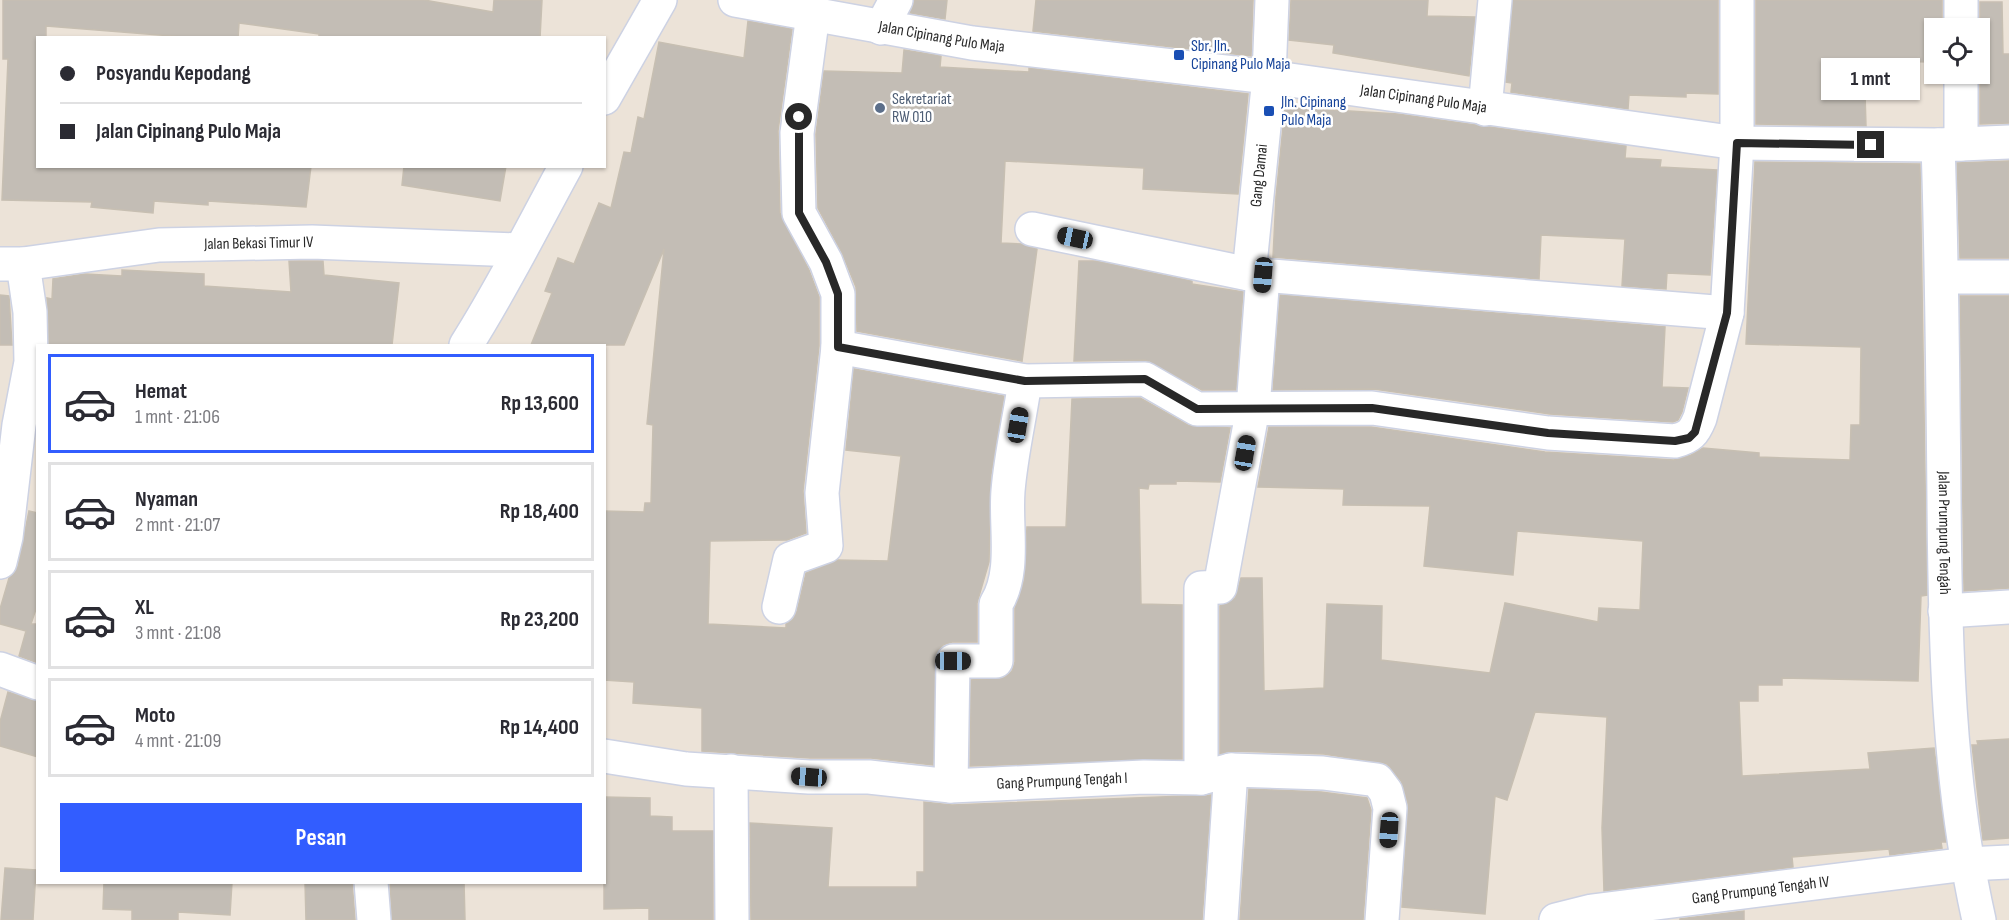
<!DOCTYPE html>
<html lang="id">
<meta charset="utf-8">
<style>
:root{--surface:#fff;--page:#f7f7f7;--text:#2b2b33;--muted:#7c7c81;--line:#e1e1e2;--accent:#325dff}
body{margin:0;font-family:"Sofia Sans Condensed",sans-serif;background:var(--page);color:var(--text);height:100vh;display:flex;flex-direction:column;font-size:22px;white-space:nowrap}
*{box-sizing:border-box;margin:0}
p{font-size:20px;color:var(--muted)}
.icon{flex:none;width:33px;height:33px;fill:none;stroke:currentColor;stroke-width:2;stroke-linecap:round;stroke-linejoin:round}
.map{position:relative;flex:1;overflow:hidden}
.drawer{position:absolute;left:36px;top:344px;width:570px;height:540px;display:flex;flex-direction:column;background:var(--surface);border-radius:0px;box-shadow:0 2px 4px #0004}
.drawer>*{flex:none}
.hud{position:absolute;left:36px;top:36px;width:570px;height:132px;border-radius:0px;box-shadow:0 2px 4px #0004;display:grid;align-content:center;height:132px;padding:0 24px;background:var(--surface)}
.fabs{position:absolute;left:1924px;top:18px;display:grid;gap:12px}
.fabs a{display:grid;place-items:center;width:66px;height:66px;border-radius:0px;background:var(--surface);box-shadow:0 2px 4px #0004;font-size:30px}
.end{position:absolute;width:27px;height:27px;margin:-14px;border:8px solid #282828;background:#fff;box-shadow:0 0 0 3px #fff}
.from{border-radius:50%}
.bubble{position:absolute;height:42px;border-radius:0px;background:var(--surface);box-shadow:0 2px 4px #0004;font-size:20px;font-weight:700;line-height:42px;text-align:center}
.car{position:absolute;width:18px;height:36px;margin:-18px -9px;border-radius:8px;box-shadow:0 0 4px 2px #0007;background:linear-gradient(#222 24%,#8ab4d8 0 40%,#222 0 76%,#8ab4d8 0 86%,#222 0)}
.hud b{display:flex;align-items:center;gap:21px;height:57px;font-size:22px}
.hud b+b{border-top:2px solid var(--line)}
.hud i{width:15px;height:15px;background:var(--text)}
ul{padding:10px 0 0;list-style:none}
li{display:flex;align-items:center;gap:18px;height:99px;margin:0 12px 9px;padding:0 12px;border:3px solid var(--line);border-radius:0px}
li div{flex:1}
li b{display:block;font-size:22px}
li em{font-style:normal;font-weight:700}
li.selected{border-color:var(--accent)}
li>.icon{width:54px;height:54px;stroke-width:1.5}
.cta{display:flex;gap:12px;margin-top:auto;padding:12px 24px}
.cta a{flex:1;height:69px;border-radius:0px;background:var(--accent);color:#fff;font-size:24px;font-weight:700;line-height:69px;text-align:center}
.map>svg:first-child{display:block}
</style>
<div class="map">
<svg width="2009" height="920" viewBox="0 0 2009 920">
<rect width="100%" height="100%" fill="#ece3d8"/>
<!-- building -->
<path fill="#c3bdb5" stroke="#c7bfb2" stroke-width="1.5" d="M3 0H424L493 12 494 0H542L540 38H319V34L239 23 238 38H197L46 26V38H38V166H311L306 207 208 201V205L154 201 153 213 91 207 92 202 2 200 8 59H3Z
M915 0H947L945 19 910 13Z
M1036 0H1253L1251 56 1033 31Z
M1291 0H1428L1427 16 1475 17 1469 76 1333 53 1334 45 1289 40Z
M1513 0H1718V94L1686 93V97L1629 95 1628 109 1511 92 1512 83 1506 82Z
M1756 0H1942V28H1935V62L1864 61 1866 126 1756 124Z
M1980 2H2002L2003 54H2009V123L1980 124Z
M748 21 792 29 778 131 780 213 809 270 819 297V346L803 491 806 533 787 540 710 541 708 624 786 628V624L793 619 797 611 806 573 837 560 888 561 901 456 846 450 854 369 1004 396 991 475 989 562 977 603V642H952L943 645 937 652 933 765 871 758H810L702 751V708L633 703 634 682 604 680V511L644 512 645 503H651L653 425 647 424 664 249 624 345H531L552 293 545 291 558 258 574 264 599 203 611 208 624 152 631 153 638 117 644 119 659 42 744 58Z
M904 50 941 56 940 67 1029 72V68L1248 94 1238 194 1143 189 1144 168 1005 161 1001 243 1022 244 1037 249 1022 361 857 331 856 287 842 253 818 208 816 134 824 71 902 73Z
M1285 107 1398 114 1626 146 1625 158 1661 160 1660 167 1717 170 1710 275 1667 273 1666 289 1622 286 1625 239 1541 235 1539 279 1273 257 1276 197Z
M2009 161V258H1960L1957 163Z
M1755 162 1920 164 1927 595 1921 596 1918 681 1782 678V685H1758V701H1739L1742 776 1870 769 1868 753 1934 748 1946 842H1941L1942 848 1890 855 1889 849 1792 857 1793 867 1604 891 1602 828 1607 717 1535 712 1507 800 1495 796 1485 914 1402 907 1408 804 1401 781 1387 764 1324 754 1232 751 1220 754V606L1235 598 1241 578H1262L1264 691 1324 688 1327 604 1382 606 1381 660 1490 673 1505 603 1598 622 1599 608 1640 610 1643 541 1517 531 1513 575 1424 566 1430 506 1343 505 1344 489 1258 487 1269 427H1371L1545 452 1674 460 1691 455 1703 448 1759 453V457L1850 460 1851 425H1860L1861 347 1746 344Z
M404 166H506L500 201 402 185Z
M289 261H323L324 275 399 283 392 345H49L47 298 52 299 53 279 85 274 122 276V270L204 274V286L291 292Z
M1079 261H1096L1192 281V284L1243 292 1236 390H1202L1145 360 1074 361Z
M0 295 9 296 12 345H0Z
M1280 295 1665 327 1662 387 1688 388 1682 412 1678 420 1673 422 1550 414 1374 389 1273 390Z
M1960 296H2009V588L1964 591Z
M1140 398 1188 425 1230 428 1220 482 1176 481V484H1149L1148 489 1139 488 1141 604 1182 605V759L970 766 971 680 1005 677 1012 671 1015 662V608L1024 581 1027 527H1066L1072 399Z
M29 511 38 513V603L31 624H38V663L19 656 26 631 0 624V609L9 578 18 566Z
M8 692 38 701V757L0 746V722Z
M2009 739V838L1983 840 1972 745H1978L1977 741Z
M1249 789 1321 792 1367 798 1371 810 1363 920H1240Z
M1211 795 1202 920H751L750 823 832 828 828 887H917V872H924V802L952 805Z
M604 797 650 798V816L672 817V831H713V920H649V908L604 909Z
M5 868 36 870 33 920H1Z
M104 882H232L230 915 178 912V920H132V910L103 909Z
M305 882H352L355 920H306Z
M390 882H464L465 920H392Z
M1744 911V920H1680V919Z"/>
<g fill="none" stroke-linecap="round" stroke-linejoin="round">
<!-- minor casing -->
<g stroke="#cdd2e3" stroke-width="36">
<g id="minor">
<path id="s1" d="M735 0 972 43 1269 77 1737 143 1938 145 2009 142"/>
<path d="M881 28 896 0"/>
<path d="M1961 28V0"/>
<path d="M604 98 660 0"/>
<path d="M1485 109 1495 0"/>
<path d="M1961 144V74"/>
<path id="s2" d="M1938 145C1942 264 1943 382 1944 500 1945 641 1948 782 1979 920"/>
<path d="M1032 229 1249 274 1727 313"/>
<path id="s3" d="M0 264H23L159 245 312 242 519 250"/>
<path id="s4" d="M1249 274 1269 77 1272 0"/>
<path d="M1942 277H2009"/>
<path d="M466 345C503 287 533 226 566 166"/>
<path d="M838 347 1025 381 1145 379 1197 409 1372 408 1548 433 1675 441C1690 437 1694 433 1700 418L1727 313 1737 143V0"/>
<path d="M0 562 6 537 19 425 31 362 30 312 23 264"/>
<path d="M779 607 790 559 826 546 822 493 838 347V294L826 262 799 213 797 133 813 14"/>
<path d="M1945 611 2009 607"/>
<path d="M0 669 38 683"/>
<path id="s5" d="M604 756 686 769 809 777H869L951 786 1144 777 1201 778 1231 770 1323 773 1377 780 1386 792 1390 808 1382 920"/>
<path d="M731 771 732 920"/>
<path d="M1201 778V588L1220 587 1253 408 1263 275"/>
<path d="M951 786 953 661H996V604C1016 572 1005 527 1008 491 1011 454 1020 417 1025 381"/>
<path d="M371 882 374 920"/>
<path d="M1221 920 1231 770"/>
<path id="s6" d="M1556 920 1592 911 1967 864 2009 862"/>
</g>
</g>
<!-- minor -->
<use href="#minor" stroke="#fff" stroke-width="33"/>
</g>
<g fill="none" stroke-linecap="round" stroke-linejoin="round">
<!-- route -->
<path stroke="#282828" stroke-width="8" d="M799 117V213L826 262 838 294V347L1025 381 1145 379 1197 409 1372 408 1548 433 1675 441 1689 438 1695 432 1727 313 1737 143 1871 145"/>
</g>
<!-- markers -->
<g fill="#1a4fb4" stroke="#fff" stroke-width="2">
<rect x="1173" y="49" width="12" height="12" rx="3"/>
<rect x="1263" y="105" width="12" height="12" rx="3"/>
</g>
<circle fill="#5c6f8a" stroke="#fff" stroke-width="2" cx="880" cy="108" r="6"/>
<g text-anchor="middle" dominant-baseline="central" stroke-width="5" stroke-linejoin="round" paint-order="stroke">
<!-- street labels -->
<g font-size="16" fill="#282828" stroke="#fff">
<text stroke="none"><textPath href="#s1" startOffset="210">Jalan Cipinang Pulo Maja</textPath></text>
<text stroke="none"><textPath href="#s1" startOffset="696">Jalan Cipinang Pulo Maja</textPath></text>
<text stroke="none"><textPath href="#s4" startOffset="99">Gang Damai</textPath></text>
<text stroke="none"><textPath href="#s3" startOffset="260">Jalan Bekasi Timur IV</textPath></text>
<text stroke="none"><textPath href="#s2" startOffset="388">Jalan Prumpung Tengah</textPath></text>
<text stroke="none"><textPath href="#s5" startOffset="460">Gang Prumpung Tengah I</textPath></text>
<text stroke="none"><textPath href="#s6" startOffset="207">Gang Prumpung Tengah IV</textPath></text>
</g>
<!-- transit labels -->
<g font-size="16" fill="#164399" stroke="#fff" text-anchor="start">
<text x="1191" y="46">Sbr. Jln.<tspan x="1191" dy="18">Cipinang Pulo Maja</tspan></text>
<text x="1281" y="102">Jln. Cipinang<tspan x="1281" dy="18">Pulo Maja</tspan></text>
</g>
<!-- service labels -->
<g font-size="16" fill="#4e5e75" stroke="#fff" text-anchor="start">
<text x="892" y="99">Sekretariat<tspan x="892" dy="18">RW 010</tspan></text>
</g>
</g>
</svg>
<div class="fabs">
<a><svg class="icon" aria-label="locate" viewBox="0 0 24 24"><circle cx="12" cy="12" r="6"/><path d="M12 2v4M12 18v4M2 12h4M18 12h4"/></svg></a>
</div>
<i class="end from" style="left:799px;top:117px"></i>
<i class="end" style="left:1871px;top:145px"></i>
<div class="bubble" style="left:1821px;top:58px;width:99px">1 mnt</div>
<i class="car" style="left:1075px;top:238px;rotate:282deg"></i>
<i class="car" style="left:1263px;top:275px;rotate:185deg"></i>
<i class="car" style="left:1018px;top:425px;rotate:9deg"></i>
<i class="car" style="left:1245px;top:453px;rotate:10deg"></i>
<i class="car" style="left:953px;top:661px;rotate:90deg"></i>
<i class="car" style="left:809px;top:777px;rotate:274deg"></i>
<i class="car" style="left:1389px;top:830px;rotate:184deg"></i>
<div class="hud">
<b><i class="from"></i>Posyandu Kepodang</b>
<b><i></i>Jalan Cipinang Pulo Maja</b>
</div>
<section class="drawer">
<ul>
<li class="selected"><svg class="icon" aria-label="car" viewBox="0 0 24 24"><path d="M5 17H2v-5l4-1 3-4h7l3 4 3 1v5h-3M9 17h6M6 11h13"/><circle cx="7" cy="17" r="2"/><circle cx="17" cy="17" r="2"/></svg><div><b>Hemat</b><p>1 mnt · 21:06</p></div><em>Rp 13,600</em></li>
<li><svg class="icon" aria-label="car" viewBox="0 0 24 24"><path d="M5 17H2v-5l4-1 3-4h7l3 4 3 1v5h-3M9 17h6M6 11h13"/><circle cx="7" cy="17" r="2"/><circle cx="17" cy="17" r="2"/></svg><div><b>Nyaman</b><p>2 mnt · 21:07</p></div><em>Rp 18,400</em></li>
<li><svg class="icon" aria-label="car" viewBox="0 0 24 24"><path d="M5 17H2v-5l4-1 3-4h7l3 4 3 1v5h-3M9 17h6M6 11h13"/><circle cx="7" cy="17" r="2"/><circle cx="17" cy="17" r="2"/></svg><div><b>XL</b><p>3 mnt · 21:08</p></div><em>Rp 23,200</em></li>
<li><svg class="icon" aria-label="car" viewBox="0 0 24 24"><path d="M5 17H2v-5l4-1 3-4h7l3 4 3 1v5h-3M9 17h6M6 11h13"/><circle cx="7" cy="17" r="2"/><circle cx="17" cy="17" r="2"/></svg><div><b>Moto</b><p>4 mnt · 21:09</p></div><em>Rp 14,400</em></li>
</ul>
<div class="cta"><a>Pesan</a></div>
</section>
</div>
